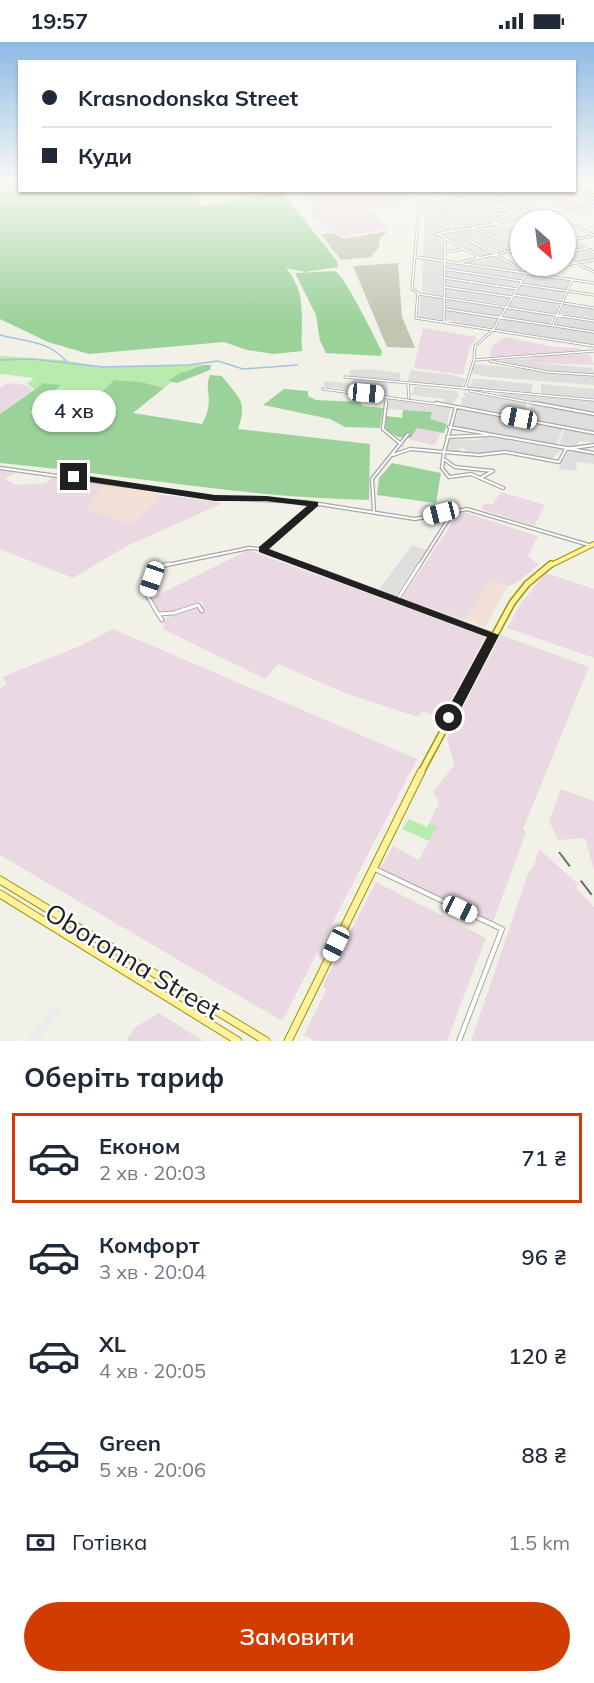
<!DOCTYPE html>
<html lang="uk">
<meta charset="utf-8">
<style>
:root{--surface:#fff;--page:#f2f2f3;--text:#1f2937;--muted:#747a83;--line:#e0e1e3;--accent:#d13c00}
body{margin:0;font-family:Mulish,sans-serif;background:var(--page);color:var(--text);height:100vh;display:flex;flex-direction:column;font-size:22px;white-space:nowrap}
*{box-sizing:border-box;margin:0}
p{font-size:20px;color:var(--muted)}
.icon{flex:none;width:33px;height:33px;fill:none;stroke:currentColor;stroke-width:2;stroke-linecap:round;stroke-linejoin:round}
.map{position:relative;height:999px;overflow:hidden}
.drawer{display:flex;flex-direction:column;background:var(--surface);flex:1}
.drawer>*{flex:none}
.guide{position:absolute;left:18px;top:18px;width:558px;height:132px;border-radius:0px;box-shadow:0 2px 4px #0004;display:grid;align-content:center;height:132px;padding:0 24px;background:var(--surface)}
.needle{width:39px;rotate:152deg}
.controls{position:absolute;left:510px;top:168px;display:grid;gap:12px}
.controls a{display:grid;place-items:center;width:66px;height:66px;border-radius:50%;background:var(--surface);box-shadow:0 2px 4px #0004;font-size:30px}
.end{position:absolute;width:27px;height:27px;margin:-14px;border:8px solid #202020;background:#fff;box-shadow:0 0 0 3px #fff}
.from{border-radius:50%}
.bubble{position:absolute;height:42px;border-radius:21px;background:var(--surface);box-shadow:0 2px 4px #0004;font-size:20px;font-weight:600;line-height:42px;text-align:center}
.car{position:absolute;width:18px;height:36px;margin:-18px -9px;border-radius:8px;box-shadow:0 0 4px 2px #0007;background:linear-gradient(#fff 24%,#345 0 40%,#fff 0 76%,#345 0 86%,#fff 0)}
.guide b{display:flex;align-items:center;gap:21px;height:57px;font-size:22px}
.guide b+b{border-top:2px solid var(--line)}
.guide i{width:15px;height:15px;background:var(--text)}
ul{padding:0;list-style:none}
li{display:flex;align-items:center;gap:18px;height:90px;margin:0 12px 9px;padding:0 12px;border:3px solid transparent;border-radius:0px}
li div{flex:1}
li b{display:block;font-size:22px}
li em{font-style:normal;font-weight:600}
li.current{border-color:var(--accent)}
li>.icon{width:54px;height:54px;stroke-width:1.5}
h2{padding:0 24px;font-size:27px;line-height:72px}
.pay{display:flex;align-items:center;gap:15px;height:66px;padding:0 24px;font-size:22px}
.pay p{margin-inline-start:auto}
.button{display:flex;gap:12px;margin-top:auto;padding:12px 24px}
.button a{flex:1;height:69px;border-radius:36px;background:var(--accent);color:#fff;font-size:24px;font-weight:600;line-height:69px;text-align:center}
.status{display:flex;justify-content:space-between;align-items:center;height:42px;padding:0 30px;background:var(--surface);direction:ltr}
.status svg{height:16px;fill:currentColor}
.map>svg:first-child{display:block}
</style>
<div class="status"><b>19:57</b><svg viewBox="0 0 49 12"><path d="M0 12V9h3v3zM5 12V6h3v6zM10 12V3h3v9zM15 12V0h3v12zM26 1h20v11H26zM47 4h2v5h-2z"/></svg></div>
<div class="map">
<svg width="594" height="999" viewBox="0 0 594 999">
<rect width="100%" height="100%" fill="#f1f1e7"/>
<!-- residential -->
<path fill="#dfdedd" d="M500 151 521 162 544 172 526 175 482 154Z
M477 155 510 171 521 176 500 180 456 158Z
M450 160 481 176 494 181 475 185 432 163Z
M429 163 472 185 455 188 421 170 428 169 421 164Z
M425 176H427L495 212 480 215 437 192 443 196V217L423 215Z
M495 183 520 196V206L477 186Z
M474 186 487 193 514 208 498 211 457 189Z
M569 199 583 206 574 209 585 207 594 212V217L577 220 566 213V200Z
M496 214 522 229 463 220 487 218 484 216Z
M423 216 443 219 442 254 422 250Z
M446 219 524 231 520 238 446 227Z
M446 228 519 239 515 245 446 236Z
M527 232 550 235 569 239 566 248 522 241Z
M446 237 514 247 510 254 446 245Z
M521 243 564 250 560 259 515 252Z
M446 246 510 256 505 263 446 254Z
M421 253 442 256V278L419 275Z
M515 255 558 261V267L556 271 509 264Z
M445 257 498 266H505L499 274 446 266Z
M564 262 594 267V277L560 272Z
M508 267 554 274 550 282 503 275Z
M449 268 498 276 493 286 468 283 445 277V269Z
M558 275 594 281V289L555 283Z
M503 277 594 291V303L496 287Z
M533 317 535 321 592 326 594 332 550 329 503 322 502 318Z
M474 322 594 334V343L489 335 471 331Z
M370 327 400 331V340L349 335 350 328Z
M411 328 452 333 466 337 461 346 407 340Z
M353 337 387 340V351L324 345 325 339 352 342Z
M473 337H482L533 342 531 352 469 345Z
M541 342 594 347V356L541 352Z
M415 344 457 349 458 355 453 362 444 360 445 357 411 353Z
M463 350 526 361 525 370 530 371 531 362 594 373V389L461 363 462 355H465Z
M501 351 594 359V370L500 356Z
M389 356 450 366 447 382 429 377 432 370 387 367Z
M459 368 563 386 556 404 453 384Z
M565 387 594 393V401L579 399 576 405 558 404Z
M490 395 562 408 551 417 505 408 492 412 467 411 466 407 460 406V411L446 408 447 397 477 398Z
M568 409 594 412V422L577 420 576 429 558 427Z
M412 503 426 508 395 554 378 549Z"/>
<!-- commercial -->
<path fill="#f2dfd6" d="M103 442 164 453 133 482 85 467Z
M490 539 507 545 485 585 465 577Z"/>
<!-- industrial -->
<path fill="#ead9e2" d="M315 148 394 149 401 154V159L363 165 392 186 340 195 307 171 315 169 301 153Z
M512 148 574 149 594 156V163L565 168 545 159 529 162 506 151Z
M423 286 477 295 469 307 463 333 414 326Z
M506 295 554 305 578 306 586 310 489 316 492 304Z
M590 312 594 323 534 321 530 314Z
M8 341 25 343 33 348 0 372V346Z
M417 386 441 390 435 403 410 398Z
M0 428 16 430 5 437 16 443 45 441 53 435 103 442 86 467 133 482 164 453 223 461 127 504 73 536 0 507Z
M501 450 545 463 534 484 481 467 485 461 492 463Z
M460 469 538 494 528 514 539 523 516 541 508 544 490 539 465 578 402 556Z
M248 508 486 594 441 676 423 669 418 675 345 651 278 622 265 637 163 587 165 582 159 579 203 562 200 559 172 570 160 571 152 556Z
M546 531 594 547V616L507 586 521 561Z
M113 587 417 717 282 979 0 813V646L7 642 2 635 80 604Z
M501 593 589 625 523 787 526 790 493 880 380 827 393 804 419 818 436 787 429 781 439 761 433 750 454 723 447 696Z
M561 747 594 759V828L585 796 558 798 549 779Z
M539 807 578 842 576 846 594 865V999H471L529 829 533 826Z
M376 840 486 896 447 999H315L304 993 326 948 323 943Z
M159 971 203 999H126L135 985Z"/>
<!-- construction -->
<path fill="#c0c6b2" d="M388 189 380 196 379 205 371 215 341 218 321 192 332 191 344 197Z
M398 221 402 275 415 306 387 305 353 224Z"/>
<!-- farmland -->
<path fill="#e5f0d2" d="M280 148 282 150 203 164 187 149Z"/>
<!-- grass -->
<path fill="#b9ecac" d="M0 314 62 318 105 325 203 323 187 328 168 339 171 341 164 346 141 340 114 338C83 367 73 384 29 370L60 343 44 341 35 348 27 342 34 336 0 332Z
M409 777 427 785 429 781 437 785 429 799 402 787Z"/>
<!-- forest -->
<path fill="#9bd29a" d="M0 140H19L20 148 187 149 203 164 282 150 337 219 338 225 305 230 286 226C308 251 300 278 302 309L274 312 247 308 224 300 89 312 48 300 0 277Z
M335 229C345 234 374 295 382 309L381 314 326 311 320 299 316 273 295 231Z
M203 323H211L210 328 177 341 168 339 180 331Z
M210 333 222 334C239 357 248 358 238 387L370 402 369 458C245 456 123 432 0 421V372L44 341 61 343 29 370C70 385 86 365 114 338L141 340 164 346 133 371 202 382C216 357 203 348 210 333Z
M284 347 308 349V354L316 358 360 360 363 364 383 366 380 386 345 385 330 377 263 363Z
M403 368 432 370 430 377 447 382 444 391 417 386 411 396 398 395 385 387 386 374 402 376Z
M392 421 441 431 436 461 377 453 379 436Z"/>
<!-- parking -->
<path fill="#ececec" d="M54 963 61 968 38 999H26Z"/>
<g fill="none" stroke-linecap="round" stroke-linejoin="round">
<!-- stream -->
<path stroke="#a6c2e0" stroke-width="1.5" d="M0 293C25 300 48 298 66 319
M0 318 32 317 102 325 189 323 218 319 243 327 297 323"/>
<!-- street-far3 casing -->
<g stroke="#a7a7a7" stroke-width="3">
<path id="street-far3" d="M433 148 520 193
M497 148 562 178
M435 150 443 148
M501 150 419 165 412 247 418 251 416 276 594 304
M404 155 429 162 520 209
M446 155 478 150
M480 155 529 178
M417 157 426 156
M499 158 512 156
M475 162 489 159
M512 163 523 161
M374 164 402 160 404 148
M485 167 501 165
M521 169 535 166
M419 170 524 229
M497 173 512 170
M566 180 594 193
M437 192 594 164
M438 192 480 216
M566 196 594 210
M566 199 592 194
M575 209 587 206
M445 210 463 207
M416 215 594 241
M566 216 594 230
M461 220 520 207
M566 223 594 218
M444 227 521 239
M533 230 565 224
M445 236 517 247
M520 242 594 253
M444 245 512 255
M419 252 594 279
M514 253 594 266
M444 267 594 290
M444 280 445 196
M553 283 572 237
M475 318 594 309
M490 319 548 330 594 333
M345 335 594 358
M408 342 409 356
M323 347 444 363
M465 347 474 318 475 304 493 288 527 230
M470 349 543 363
M386 363 387 354"/>
</g>
<!-- street-far2 casing -->
<g stroke="#a7a7a7" stroke-width="4.5">
<path id="street-far2" d="M386 361 383 387 401 402
M436 361 594 391
M535 361 594 372
M456 365 444 410 479 413 505 410 559 420 566 407 594 403
M449 385 594 411
M447 395 489 393
M393 413 410 407 444 410 442 426 449 435 471 432 503 446
M445 418 455 425 493 429 482 435
M0 426 215 456 306 460 415 477 467 467 589 503
M374 469 372 437 408 392
M262 507 315 462
M162 524 249 506 262 507 307 524
M419 524 453 470"/>
</g>
<!-- street-far1 casing -->
<g stroke="#a7a7a7" stroke-width="5">
<path id="street-far1" d="M169 522 156 525 147 553 158 572 174 571 198 563 202 569
M303 522 494 593
M397 558 420 522
M158 572 162 578"/>
</g>
<!-- street casing -->
<g stroke="#a7a7a7" stroke-width="6">
<path id="street" d="M375 827 502 887 459 999"/>
</g>
<!-- secondary casing -->
<g stroke="#4d7e01" stroke-width="4">
<path id="secondary" d="M574 145 594 153"/>
</g>
<!-- primary-far2 casing -->
<g stroke="#9d9600" stroke-width="6">
<path id="primary-far2" d="M549 524 594 502"/>
</g>
<!-- primary-far1 casing -->
<g stroke="#9d9600" stroke-width="8">
<path id="primary-far1" d="M420 732 512 561 527 542 551 522"/>
</g>
<!-- primary casing -->
<g stroke="#9d9600" stroke-width="9">
<path id="primary" d="M0 838 266 999
M0 852 238 999
M288 999 421 730"/>
</g>
<!-- street-far3 -->
<use href="#street-far3" stroke="#fff" stroke-width="1.5"/>
<!-- street-far2 -->
<use href="#street-far2" stroke="#fff" stroke-width="2"/>
<!-- street-far1 -->
<use href="#street-far1" stroke="#fff" stroke-width="3"/>
<!-- street -->
<use href="#street" stroke="#fff" stroke-width="4"/>
<!-- secondary -->
<use href="#secondary" stroke="#e6fcba" stroke-width="2"/>
<!-- primary-far2 -->
<use href="#primary-far2" stroke="#fff19e" stroke-width="4"/>
<!-- primary-far1 -->
<use href="#primary-far1" stroke="#fff19e" stroke-width="5"/>
<!-- primary -->
<use href="#primary" stroke="#fff19e" stroke-width="7"/>
<!-- rail -->
<path stroke="#6e6e6e" stroke-width="2" stroke-dasharray="18 18" stroke-linecap="butt" d="M559 810 594 856"/>
</g>
<!-- sky -->
<linearGradient id="sky" x2="0" y2="1"><stop stop-color="#8dbae5"/><stop offset="0.5" stop-color="#f9f9f4"/><stop offset="1" stop-color="#f9f9f4" stop-opacity="0"/></linearGradient>
<rect width="594" height="280" fill="url(#sky)"/>
<!-- route -->
<path fill="#202020" d="M74 432 215 453 266 454 318 460V464L269 507 499 593 454 680H445L443 676 487 595 259 510V505L307 464 266 459H215L71 437 70 435Z"/>
<g text-anchor="middle" dominant-baseline="central" stroke-width="5" stroke-linejoin="round" paint-order="stroke">
<!-- near-street labels -->
<g font-size="26" fill="#202020" stroke="#fff">
<text transform="translate(133 919) rotate(31)">Oboronna Street</text>
</g>
</g>
</svg>
<div class="controls">
<a><svg class="needle" viewBox="-14 -14 28 28"><path d="M0-13l5 13h-10z" fill="#e53935"/><path d="M0 13l5-13h-10z" fill="#747a83"/></svg></a>
</div>
<i class="end from" style="left:449px;top:676px"></i>
<i class="end" style="left:74px;top:435px"></i>
<div class="bubble" style="left:32px;top:348px;width:84px">4 хв</div>
<i class="car" style="left:366px;top:351px;rotate:95deg"></i>
<i class="car" style="left:519px;top:376px;rotate:281deg"></i>
<i class="car" style="left:441px;top:471px;rotate:256deg"></i>
<i class="car" style="left:152px;top:537px;rotate:199deg"></i>
<i class="car" style="left:460px;top:867px;rotate:115deg"></i>
<i class="car" style="left:336px;top:902px;rotate:206deg"></i>
<div class="guide">
<b><i class="from"></i>Krasnodonska Street</b>
<b><i></i>Куди</b>
</div>
</div>
<section class="drawer">
<h2>Оберіть тариф</h2>
<ul>
<li class="current"><svg class="icon" aria-label="car" viewBox="0 0 24 24"><path d="M5 17H2v-5l4-1 3-4h7l3 4 3 1v5h-3M9 17h6M6 11h13"/><circle cx="7" cy="17" r="2"/><circle cx="17" cy="17" r="2"/></svg><div><b>Економ</b><p>2 хв · 20:03</p></div><em>71 ₴</em></li>
<li><svg class="icon" aria-label="car" viewBox="0 0 24 24"><path d="M5 17H2v-5l4-1 3-4h7l3 4 3 1v5h-3M9 17h6M6 11h13"/><circle cx="7" cy="17" r="2"/><circle cx="17" cy="17" r="2"/></svg><div><b>Комфорт</b><p>3 хв · 20:04</p></div><em>96 ₴</em></li>
<li><svg class="icon" aria-label="car" viewBox="0 0 24 24"><path d="M5 17H2v-5l4-1 3-4h7l3 4 3 1v5h-3M9 17h6M6 11h13"/><circle cx="7" cy="17" r="2"/><circle cx="17" cy="17" r="2"/></svg><div><b>XL</b><p>4 хв · 20:05</p></div><em>120 ₴</em></li>
<li><svg class="icon" aria-label="car" viewBox="0 0 24 24"><path d="M5 17H2v-5l4-1 3-4h7l3 4 3 1v5h-3M9 17h6M6 11h13"/><circle cx="7" cy="17" r="2"/><circle cx="17" cy="17" r="2"/></svg><div><b>Green</b><p>5 хв · 20:06</p></div><em>88 ₴</em></li>
</ul>
<div class="pay"><svg class="icon" aria-label="cash" viewBox="0 0 24 24"><path d="M3 7h18v10H3z"/><circle cx="12" cy="12" r="2"/></svg>Готівка<p>1.5 km</p></div>
<div class="button"><a>Замовити</a></div>
</section>
